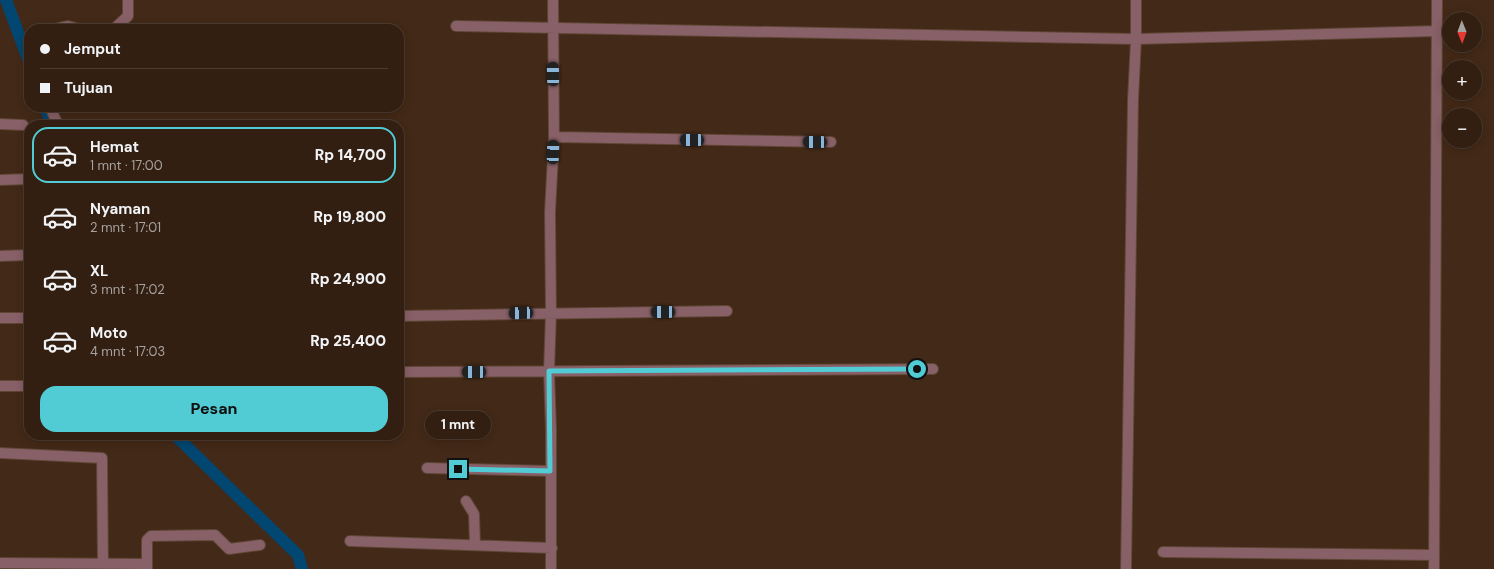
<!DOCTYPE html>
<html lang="id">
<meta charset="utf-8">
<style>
:root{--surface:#321f11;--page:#3a271a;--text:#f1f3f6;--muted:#a8a29f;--line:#4d3d31;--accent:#51ccd4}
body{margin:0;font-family:"DM Sans",sans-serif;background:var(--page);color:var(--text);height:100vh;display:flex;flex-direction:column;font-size:15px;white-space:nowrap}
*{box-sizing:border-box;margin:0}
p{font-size:13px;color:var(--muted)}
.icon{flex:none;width:22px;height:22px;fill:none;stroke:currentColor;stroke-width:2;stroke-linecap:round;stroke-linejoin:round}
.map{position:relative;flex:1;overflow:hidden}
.panel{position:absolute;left:24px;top:120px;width:380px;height:320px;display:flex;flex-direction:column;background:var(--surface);border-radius:16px;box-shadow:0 2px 10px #0003,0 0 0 1px var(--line)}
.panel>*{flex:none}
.guide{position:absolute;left:24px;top:24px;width:380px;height:88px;border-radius:16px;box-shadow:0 2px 10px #0003,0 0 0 1px var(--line);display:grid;align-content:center;height:88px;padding:0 16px;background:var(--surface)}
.needle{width:26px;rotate:179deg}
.fabs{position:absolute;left:1442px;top:12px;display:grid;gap:8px}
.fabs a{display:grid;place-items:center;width:40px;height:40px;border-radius:50%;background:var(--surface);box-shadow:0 2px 10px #0003,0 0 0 1px var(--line);font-size:20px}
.end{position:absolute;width:18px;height:18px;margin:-9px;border:5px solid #51ccd4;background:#111;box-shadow:0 0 0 2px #111}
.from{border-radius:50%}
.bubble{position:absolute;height:28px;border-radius:14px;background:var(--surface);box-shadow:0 2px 10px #0003,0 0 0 1px var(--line);font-size:13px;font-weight:800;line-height:28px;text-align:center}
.car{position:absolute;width:12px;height:24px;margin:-12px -6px;border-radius:5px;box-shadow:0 0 3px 1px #0007;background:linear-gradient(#222 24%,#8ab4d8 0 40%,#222 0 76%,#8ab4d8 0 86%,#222 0)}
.guide b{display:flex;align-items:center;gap:14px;height:38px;font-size:15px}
.guide b+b{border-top:1px solid var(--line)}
.guide i{width:10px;height:10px;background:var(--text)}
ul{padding:7px 0 0;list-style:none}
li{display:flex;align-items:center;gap:12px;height:56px;margin:0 8px 6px;padding:0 8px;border:2px solid transparent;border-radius:16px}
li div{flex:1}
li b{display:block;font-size:15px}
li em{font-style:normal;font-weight:800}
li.current{border-color:var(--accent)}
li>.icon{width:36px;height:36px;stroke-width:1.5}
.cta{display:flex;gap:8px;margin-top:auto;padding:8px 16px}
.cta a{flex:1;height:46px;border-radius:16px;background:var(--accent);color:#111;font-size:16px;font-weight:800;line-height:46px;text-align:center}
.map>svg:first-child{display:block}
</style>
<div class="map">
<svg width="1494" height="569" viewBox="0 0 1494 569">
<rect width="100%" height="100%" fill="#432917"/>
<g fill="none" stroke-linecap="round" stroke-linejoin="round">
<!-- canal -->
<path stroke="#014771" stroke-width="12" d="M6 0 29 62
M45 107 52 125
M175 435 298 555 302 569"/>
<!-- minor casing -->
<g stroke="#5e4635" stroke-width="12">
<path id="minor" d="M456 26 1136 39 1437 31
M54 29 68 26 79 29
M114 29 128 16V0
M50 107 58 125
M0 124 23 125
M554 137 831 142
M0 180 29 179
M0 256 29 255
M399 316 727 311
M0 318H29
M399 372 933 369
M0 386H29
M0 453 102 458 103 569
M427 468 550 471
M466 501 474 514 475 545
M350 541 552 548
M1163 552 1434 555
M0 563 147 564
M147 569V540L151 536 215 535 229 549 260 545
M551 569V429L549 371 551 313 550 212 554 137 553 0
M1126 569 1133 100 1136 39V0
M1434 569 1437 0"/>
</g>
<!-- minor -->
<use href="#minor" stroke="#886067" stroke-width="10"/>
</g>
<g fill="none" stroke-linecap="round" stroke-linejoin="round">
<!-- route -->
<path stroke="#51ccd4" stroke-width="5" d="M458 469 550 471 549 371 917 369"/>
</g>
</svg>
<div class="fabs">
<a><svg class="needle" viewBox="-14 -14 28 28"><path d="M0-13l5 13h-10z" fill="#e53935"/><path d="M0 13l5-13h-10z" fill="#a8a29f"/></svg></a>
<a>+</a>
<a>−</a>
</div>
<i class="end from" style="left:917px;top:369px"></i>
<i class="end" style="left:458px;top:469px"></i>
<div class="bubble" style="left:425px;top:411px;width:66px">1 mnt</div>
<i class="car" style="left:553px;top:74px;rotate:359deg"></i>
<i class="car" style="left:692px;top:140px;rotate:271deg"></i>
<i class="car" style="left:815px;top:142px;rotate:271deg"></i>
<i class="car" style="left:553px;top:152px;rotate:2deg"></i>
<i class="car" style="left:663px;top:312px;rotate:270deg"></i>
<i class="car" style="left:521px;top:313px;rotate:268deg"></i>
<i class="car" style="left:474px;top:372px;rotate:270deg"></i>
<div class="guide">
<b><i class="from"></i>Jemput</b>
<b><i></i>Tujuan</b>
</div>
<section class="panel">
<ul>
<li class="current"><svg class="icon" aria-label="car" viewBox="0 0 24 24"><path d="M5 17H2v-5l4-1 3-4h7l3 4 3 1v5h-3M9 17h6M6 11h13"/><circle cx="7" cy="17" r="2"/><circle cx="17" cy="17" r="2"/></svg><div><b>Hemat</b><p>1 mnt · 17:00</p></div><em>Rp 14,700</em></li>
<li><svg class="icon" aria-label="car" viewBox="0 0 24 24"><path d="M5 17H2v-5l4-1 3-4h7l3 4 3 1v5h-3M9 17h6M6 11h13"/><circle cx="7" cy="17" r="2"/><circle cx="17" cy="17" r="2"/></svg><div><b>Nyaman</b><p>2 mnt · 17:01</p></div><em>Rp 19,800</em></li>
<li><svg class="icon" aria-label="car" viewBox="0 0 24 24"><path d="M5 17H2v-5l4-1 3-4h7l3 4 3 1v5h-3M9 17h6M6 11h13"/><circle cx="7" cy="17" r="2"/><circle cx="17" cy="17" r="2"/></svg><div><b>XL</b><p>3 mnt · 17:02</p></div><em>Rp 24,900</em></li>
<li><svg class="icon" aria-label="car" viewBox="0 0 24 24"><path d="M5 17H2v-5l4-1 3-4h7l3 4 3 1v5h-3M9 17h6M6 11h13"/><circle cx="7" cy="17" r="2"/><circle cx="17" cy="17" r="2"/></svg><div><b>Moto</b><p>4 mnt · 17:03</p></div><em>Rp 25,400</em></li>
</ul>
<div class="cta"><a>Pesan</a></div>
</section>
</div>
